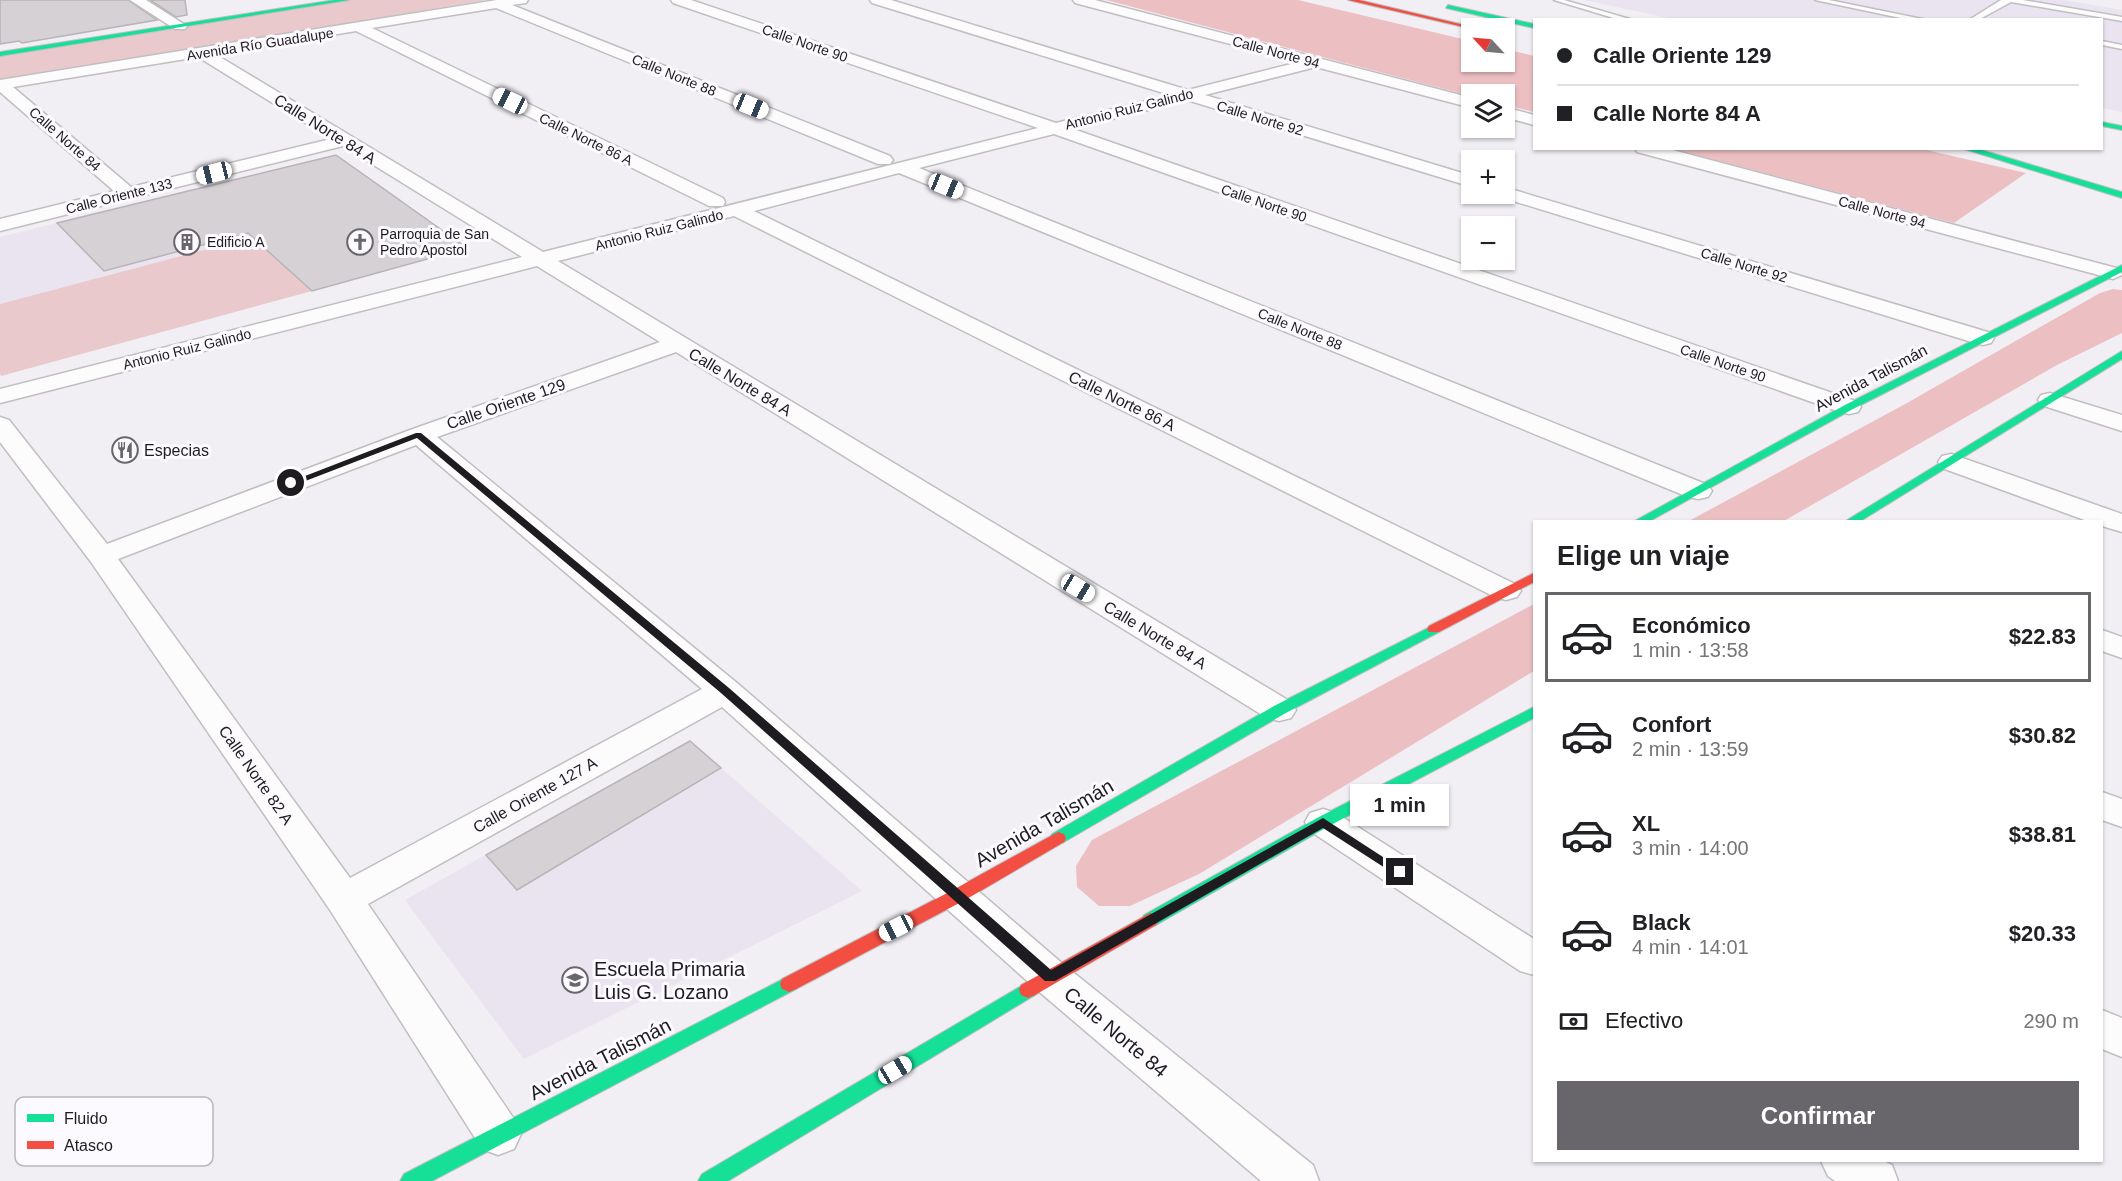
<!DOCTYPE html>
<html lang="es">
<meta charset="utf-8">
<style>
:root{--surface:#fff;--page:#f2f2f2;--text:#202124;--muted:#757577;--line:#e0e0e0;--accent:#68666a}
body{margin:0;font-family:Helvetica,sans-serif;background:var(--page);color:var(--text);height:100vh;display:flex;flex-direction:column;font-size:22px;white-space:nowrap}
*{box-sizing:border-box;margin:0}
p{font-size:20px;color:var(--muted)}
.icon{flex:none;width:33px;height:33px;fill:none;stroke:currentColor;stroke-width:2;stroke-linecap:round;stroke-linejoin:round}
.map{position:relative;flex:1;overflow:hidden}
.side{position:absolute;left:1533px;top:520px;width:570px;height:642px;display:flex;flex-direction:column;background:var(--surface);border-radius:0px;box-shadow:0 2px 4px #0004}
.side>*{flex:none}
.guide{position:absolute;left:1533px;top:18px;width:570px;height:132px;border-radius:0px;box-shadow:0 2px 4px #0004;display:grid;align-content:center;height:132px;padding:0 24px;background:var(--surface)}
.needle{width:39px;rotate:296deg}
.fabs{position:absolute;left:1461px;top:18px;display:grid;gap:12px}
.fabs a{display:grid;place-items:center;width:54px;height:54px;border-radius:0px;background:var(--surface);box-shadow:0 2px 4px #0004;font-size:30px}
.end{position:absolute;width:27px;height:27px;margin:-14px;border:8px solid #1e1c20;background:#fff;box-shadow:0 0 0 3px #fff}
.from{border-radius:50%}
.bubble{position:absolute;height:42px;border-radius:0px;background:var(--surface);box-shadow:0 2px 4px #0004;font-size:20px;font-weight:600;line-height:42px;text-align:center}
.car{position:absolute;width:18px;height:36px;margin:-18px -9px;border-radius:8px;box-shadow:0 0 4px 2px #0007;background:linear-gradient(#fff 24%,#345 0 40%,#fff 0 76%,#345 0 86%,#fff 0)}
.guide b{display:flex;align-items:center;gap:21px;height:57px;font-size:22px}
.guide b+b{border-top:2px solid var(--line)}
.guide i{width:15px;height:15px;background:var(--text)}
ul{padding:0;list-style:none}
li{display:flex;align-items:center;gap:18px;height:90px;margin:0 12px 9px;padding:0 12px;border:3px solid transparent;border-radius:0px}
li div{flex:1}
li b{display:block;font-size:22px}
li em{font-style:normal;font-weight:600}
li.active{border-color:var(--accent)}
li>.icon{width:54px;height:54px;stroke-width:1.5}
h2{padding:0 24px;font-size:27px;line-height:72px}
.pay{display:flex;align-items:center;gap:15px;height:66px;padding:0 24px;font-size:22px}
.pay p{margin-inline-start:auto}
.button{display:flex;gap:12px;margin-top:auto;padding:12px 24px}
.button a{flex:1;height:69px;border-radius:0px;background:var(--accent);color:#fff;font-size:24px;font-weight:600;line-height:69px;text-align:center}
.map>svg:first-child{display:block}
</style>
<div class="map">
<svg width="2122" height="1181" viewBox="0 0 2122 1181">
<rect width="100%" height="100%" fill="#f1eef4"/>
<!-- built -->
<path fill="#eae3f0" d="M1584 0H2064L2122 10V112L2102 108V20H1678Z
M336 155 401 199 0 304V237Z
M690 741 862 891 524 1059 405 900Z"/>
<!-- green -->
<path fill="#e9c9cb" d="M336 0H486L0 82V53Z
M253 237 312 291 1 376 0 374V304Z"/>
<!-- forest -->
<path fill="#ecc0c2" d="M1106 0H1298L1471 41 1472 62H1504L1505 49 1534 56V112L1505 105 1504 94 1471 96Z
M1672 149H1922L2026 173 1954 223Z
M2113 289 2122 290V333L2057 365 1782 522H1687L1907 403 2100 293Z
M1534 604V671L1199 874 1130 906H1099L1077 887 1076 866 1092 840Z"/>
<!-- building -->
<path fill="#d5d1d5" stroke="#b7b3b7" stroke-width="1.5" d="M0 0H128L157 20 22 43 19 41 0 44Z
M150 0H185L187 15 176 17Z
M336 155 467 248 312 291 248 233 104 271 57 223Z
M690 741 721 768 517 890 486 855Z"/>
<g fill="none" stroke-linecap="round" stroke-linejoin="round">
<!-- lane casing -->
<g stroke="#c1bec2" stroke-width="3">
<path id="lane" d="M1554 0H1564L1633 20H1620Z
M1815 0H1829L1927 20H1910Z
M2001 0H2023L2122 17V21L2011 2 1978 20H1969Z
M2102 41 2122 45V49L2102 45Z"/>
</g>
<!-- street casing -->
<g stroke="#c1bec2" stroke-width="3">
<path id="street" d="M130 0H146L187 26 185 29H175Z
M497 0H528L526 3 512 5 890 156 893 160 890 164H878L496 8 372 28 723 198 725 202 723 206H709L356 31 215 54 543 252 1038 128 673 3 671 0H691L1056 123 1170 95 872 3 870 0H891L1188 90 1299 62 1075 3 1073 0H1095L1472 98V108L1316 67 1205 95 1472 176V187L1187 100 1073 129 1858 402 1861 407 1858 412 1849 414 1840 412 1054 134 919 168 1708 485 1712 491 1708 497 1698 499 1688 497 899 173 754 211 1517 585 1521 591 1517 597 1506 600 1495 597 734 216 558 261 1291 702 1296 710 1291 718 1279 721 1267 718 676 352 437 437 737 683 1064 965 1313 1165 1319 1181H1261L1036 989 722 707 368 904 514 1119 521 1134 514 1149 498 1155 482 1149 330 910 91 562 0 442V417L9 420 107 544 410 430 660 342 537 266 0 403V389L522 257 343 146 0 231V219L114 191 0 92V80ZM198 57 331 139 131 187 13 87ZM416 445 702 689 350 878 118 559Z
M1504 107 1534 115V125L1504 117Z
M1635 148H1665L2120 269 2122 275 2113 279 2106 277 1637 152Z
M1504 187 1991 333 1994 338 1991 343 1983 345 1975 343 1497 196 1496 194H1504Z
M2050 393 2122 415V431L2041 405 2038 400 2041 395Z
M1951 454 2122 514V532L2102 526V522H2090L1942 468 1938 462 1942 456Z
M2102 630 2122 637V658L2102 651Z
M2102 792 2122 799V827L2102 820Z
M1323 809 1336 813 1534 939V975L1520 971 1310 831 1305 822 1310 813Z
M2102 1010 2122 1018V1057L2102 1049Z
M1821 1161H1884L1892 1165 1898 1181H1835L1828 1176Z"/>
</g>
<!-- fast casing -->
<g stroke="#c1bec2" stroke-width="2">
<path id="fast" d="M335 0H349L0 56V52Z
M1448 5 1534 24V28L1446 8Z
M2102 122 2122 126V130L2102 126Z
M1961 148H1975L2122 192V198Z
M2122 265V272L1853 409 1648 522H1633L1845 405Z
M2122 351V359L1859 522H1844Z
M1434 625 1439 626 1441 629 1439 632 1284 714 1064 842 1058 844 1052 842 1050 838 1052 834 1274 706Z
M1534 707V718L1329 826 1156 925 1150 927 1144 925 1141 920 1144 915 1317 818Z
M789 976 796 979 798 984 796 989 432 1181H400L404 1174Z
M1028 982 1035 985 1037 990 1035 995 728 1181H698L702 1174Z"/>
</g>
<!-- jam casing -->
<g stroke="#c1bec2" stroke-width="2">
<path id="jam" d="M1348 0H1359L1477 28 1472 29Z
M1534 573V582L1439 632H1429L1427 629 1429 626Z
M1058 832 1064 834 1066 838 1064 842 965 900 796 989 789 992 782 989 780 984 782 979 953 890Z
M1150 913 1156 915 1159 920 1156 925 1035 995 1028 998 1021 995 1019 990 1021 985Z"/>
</g>
<!-- lane -->
<use href="#lane" fill="#fdfcfd" fill-rule="evenodd"/>
<!-- street -->
<use href="#street" fill="#fdfcfd" fill-rule="evenodd"/>
<!-- fast -->
<use href="#fast" fill="#16e098" fill-rule="evenodd"/>
<!-- jam -->
<use href="#jam" fill="#f24e42" fill-rule="evenodd"/>
</g>
<!-- route -->
<path fill="#1e1c20" d="M416 433H421L729 688 1051 970 1323 818 1406 872 1404 875H1396L1323 828 1055 981H1045L721 693 417 438 295 485 287 483Z"/>
<!-- icons -->
<defs>
<g id="building-ring" transform="scale(1.35)"><circle r="9.5" fill="#fcfafe" stroke="#68666a" stroke-width="1.5"/><path d="M-4-6H4V6H1V3H-1V6H-4ZM-2.5-4.3h1.7v1.8h-1.7ZM.8-4.3h1.7v1.8H.8ZM-2.5-1h1.7V.8h-1.7ZM.8-1h1.7V.8H.8Z" fill="#68666a"/></g>
<g id="church-ring" transform="scale(1.35)"><circle r="9.5" fill="#fcfafe" stroke="#68666a" stroke-width="1.5"/><path d="M-1.2-6h2.4v3.5h3.3v2.4h-3.3V6h-2.4V-.1h-3.3v-2.4h3.3Z" fill="#68666a"/></g>
<g id="restaurant-ring" transform="scale(1.35)"><circle r="9.5" fill="#fcfafe" stroke="#68666a" stroke-width="1.5"/><path d="M-5-6h1v4h1v-4h1v4h1v-4h1v5L-1.5 .5V6h-2V.5L-5-1ZM5-6V6H3V1.5H1.5Q1.5-4 5-6Z" fill="#68666a"/></g>
<g id="school-ring" transform="scale(1.35)"><circle r="9.5" fill="#fcfafe" stroke="#68666a" stroke-width="1.5"/><path d="M0-5L7-2L0 1L-7-2ZM-4 1L0 2.5L4 1V4Q0 6-4 4Z" fill="#68666a"/></g>
</defs>
<g fill-rule="evenodd">
<use href="#building-ring" x="187" y="242"/>
<use href="#church-ring" x="360" y="242"/>
<use href="#restaurant-ring" x="125" y="450"/>
<use href="#school-ring" x="575" y="980"/>
</g>
<g text-anchor="middle" dominant-baseline="central" stroke-width="6" stroke-linejoin="round" paint-order="stroke">
<!-- far-street labels -->
<g font-size="14" fill="#1e1c20" stroke="#fcfafe">
<text transform="translate(805 43) rotate(19)">Calle Norte 90</text>
<text transform="translate(260 44) rotate(-9)">Avenida Río Guadalupe</text>
<text transform="translate(1276 52) rotate(15)">Calle Norte 94</text>
<text transform="translate(674 75) rotate(22)">Calle Norte 88</text>
<text transform="translate(1129 109) rotate(-14)">Antonio Ruiz Galindo</text>
<text transform="translate(1260 118) rotate(17)">Calle Norte 92</text>
<text transform="translate(65 139) rotate(41)">Calle Norte 84</text>
<text transform="translate(586 139) rotate(26)">Calle Norte 86 A</text>
<text transform="translate(119 196) rotate(-14)">Calle Oriente 133</text>
<text transform="translate(1264 203) rotate(19)">Calle Norte 90</text>
<text transform="translate(1882 212) rotate(15)">Calle Norte 94</text>
<text transform="translate(659 230) rotate(-14)">Antonio Ruiz Galindo</text>
<text transform="translate(1744 265) rotate(17)">Calle Norte 92</text>
<text transform="translate(1300 329) rotate(22)">Calle Norte 88</text>
<text transform="translate(187 349) rotate(-14)">Antonio Ruiz Galindo</text>
<text transform="translate(1723 363) rotate(19)">Calle Norte 90</text>
</g>
<!-- far-poi labels -->
<g font-size="14" fill="#1e1c20" stroke="#fcfafe" text-anchor="start">
<text x="380" y="234">Parroquia de San<tspan x="380" dy="16">Pedro Apostol</tspan></text>
<text x="207" y="242">Edificio A</text>
</g>
<!-- street labels -->
<g font-size="16" fill="#1e1c20" stroke="#fcfafe">
<text transform="translate(325 129) rotate(32)">Calle Norte 84 A</text>
<text transform="translate(1871 378) rotate(-28)">Avenida Talismán</text>
<text transform="translate(740 382) rotate(31)">Calle Norte 84 A</text>
<text transform="translate(1122 401) rotate(26)">Calle Norte 86 A</text>
<text transform="translate(506 404) rotate(-19)">Calle Oriente 129</text>
<text transform="translate(1155 635) rotate(31)">Calle Norte 84 A</text>
<text transform="translate(256 775) rotate(55)">Calle Norte 82 A</text>
<text transform="translate(535 795) rotate(-29)">Calle Oriente 127 A</text>
</g>
<!-- poi labels -->
<g font-size="16" fill="#1e1c20" stroke="#fcfafe" text-anchor="start">
<text x="144" y="450">Especias</text>
</g>
<!-- near-street labels -->
<g font-size="20" fill="#1e1c20" stroke="#fcfafe">
<text transform="translate(1044 823) rotate(-30)">Avenida Talismán</text>
<text transform="translate(1116 1032) rotate(40)">Calle Norte 84</text>
<text transform="translate(600 1059) rotate(-27)">Avenida Talismán</text>
</g>
<!-- near-poi labels -->
<g font-size="20" fill="#1e1c20" stroke="#fcfafe" text-anchor="start">
<text x="594" y="969">Escuela Primaria<tspan x="594" dy="23">Luis G. Lozano</tspan></text>
</g>
</g>
<!-- legend -->
<rect x="15" y="1097" width="198" height="69" rx="9" fill="#fcfafe" stroke="#b9b7bb" stroke-width="1.5"/>
<rect x="27" y="1114" width="27" height="8" fill="#16e098"/>
<rect x="27" y="1141" width="27" height="8" fill="#f24e42"/>
<g font-size="16" fill="#1e1c20">
<text x="64" y="1124">Fluido</text>
<text x="64" y="1151">Atasco</text>
</g>
</svg>
<div class="fabs">
<a><svg class="needle" viewBox="-14 -14 28 28"><path d="M0-13l5 13h-10z" fill="#e53935"/><path d="M0 13l5-13h-10z" fill="#757577"/></svg></a>
<a><svg class="icon" aria-label="layers" viewBox="0 0 24 24"><path d="M12 4l9 5-9 5-9-5zM3 14l9 5 9-5"/></svg></a>
<a>+</a>
<a>−</a>
</div>
<i class="end from" style="left:291px;top:483px"></i>
<i class="end" style="left:1400px;top:872px"></i>
<div class="bubble" style="left:1350px;top:784px;width:99px">1 min</div>
<i class="car" style="left:510px;top:101px;rotate:296deg"></i>
<i class="car" style="left:751px;top:106px;rotate:112deg"></i>
<i class="car" style="left:214px;top:173px;rotate:256deg"></i>
<i class="car" style="left:946px;top:186px;rotate:112deg"></i>
<i class="car" style="left:1078px;top:588px;rotate:121deg"></i>
<i class="car" style="left:896px;top:928px;rotate:243deg"></i>
<i class="car" style="left:895px;top:1070px;rotate:59deg"></i>
<div class="guide">
<b><i class="from"></i>Calle Oriente 129</b>
<b><i></i>Calle Norte 84 A</b>
</div>
<section class="side">
<h2>Elige un viaje</h2>
<ul>
<li class="active"><svg class="icon" aria-label="car" viewBox="0 0 24 24"><path d="M5 17H2v-5l4-1 3-4h7l3 4 3 1v5h-3M9 17h6M6 11h13"/><circle cx="7" cy="17" r="2"/><circle cx="17" cy="17" r="2"/></svg><div><b>Económico</b><p>1 min · 13:58</p></div><em>$22.83</em></li>
<li><svg class="icon" aria-label="car" viewBox="0 0 24 24"><path d="M5 17H2v-5l4-1 3-4h7l3 4 3 1v5h-3M9 17h6M6 11h13"/><circle cx="7" cy="17" r="2"/><circle cx="17" cy="17" r="2"/></svg><div><b>Confort</b><p>2 min · 13:59</p></div><em>$30.82</em></li>
<li><svg class="icon" aria-label="car" viewBox="0 0 24 24"><path d="M5 17H2v-5l4-1 3-4h7l3 4 3 1v5h-3M9 17h6M6 11h13"/><circle cx="7" cy="17" r="2"/><circle cx="17" cy="17" r="2"/></svg><div><b>XL</b><p>3 min · 14:00</p></div><em>$38.81</em></li>
<li><svg class="icon" aria-label="car" viewBox="0 0 24 24"><path d="M5 17H2v-5l4-1 3-4h7l3 4 3 1v5h-3M9 17h6M6 11h13"/><circle cx="7" cy="17" r="2"/><circle cx="17" cy="17" r="2"/></svg><div><b>Black</b><p>4 min · 14:01</p></div><em>$20.33</em></li>
</ul>
<div class="pay"><svg class="icon" aria-label="cash" viewBox="0 0 24 24"><path d="M3 7h18v10H3z"/><circle cx="12" cy="12" r="2"/></svg>Efectivo<p>290 m</p></div>
<div class="button"><a>Confirmar</a></div>
</section>
</div>
